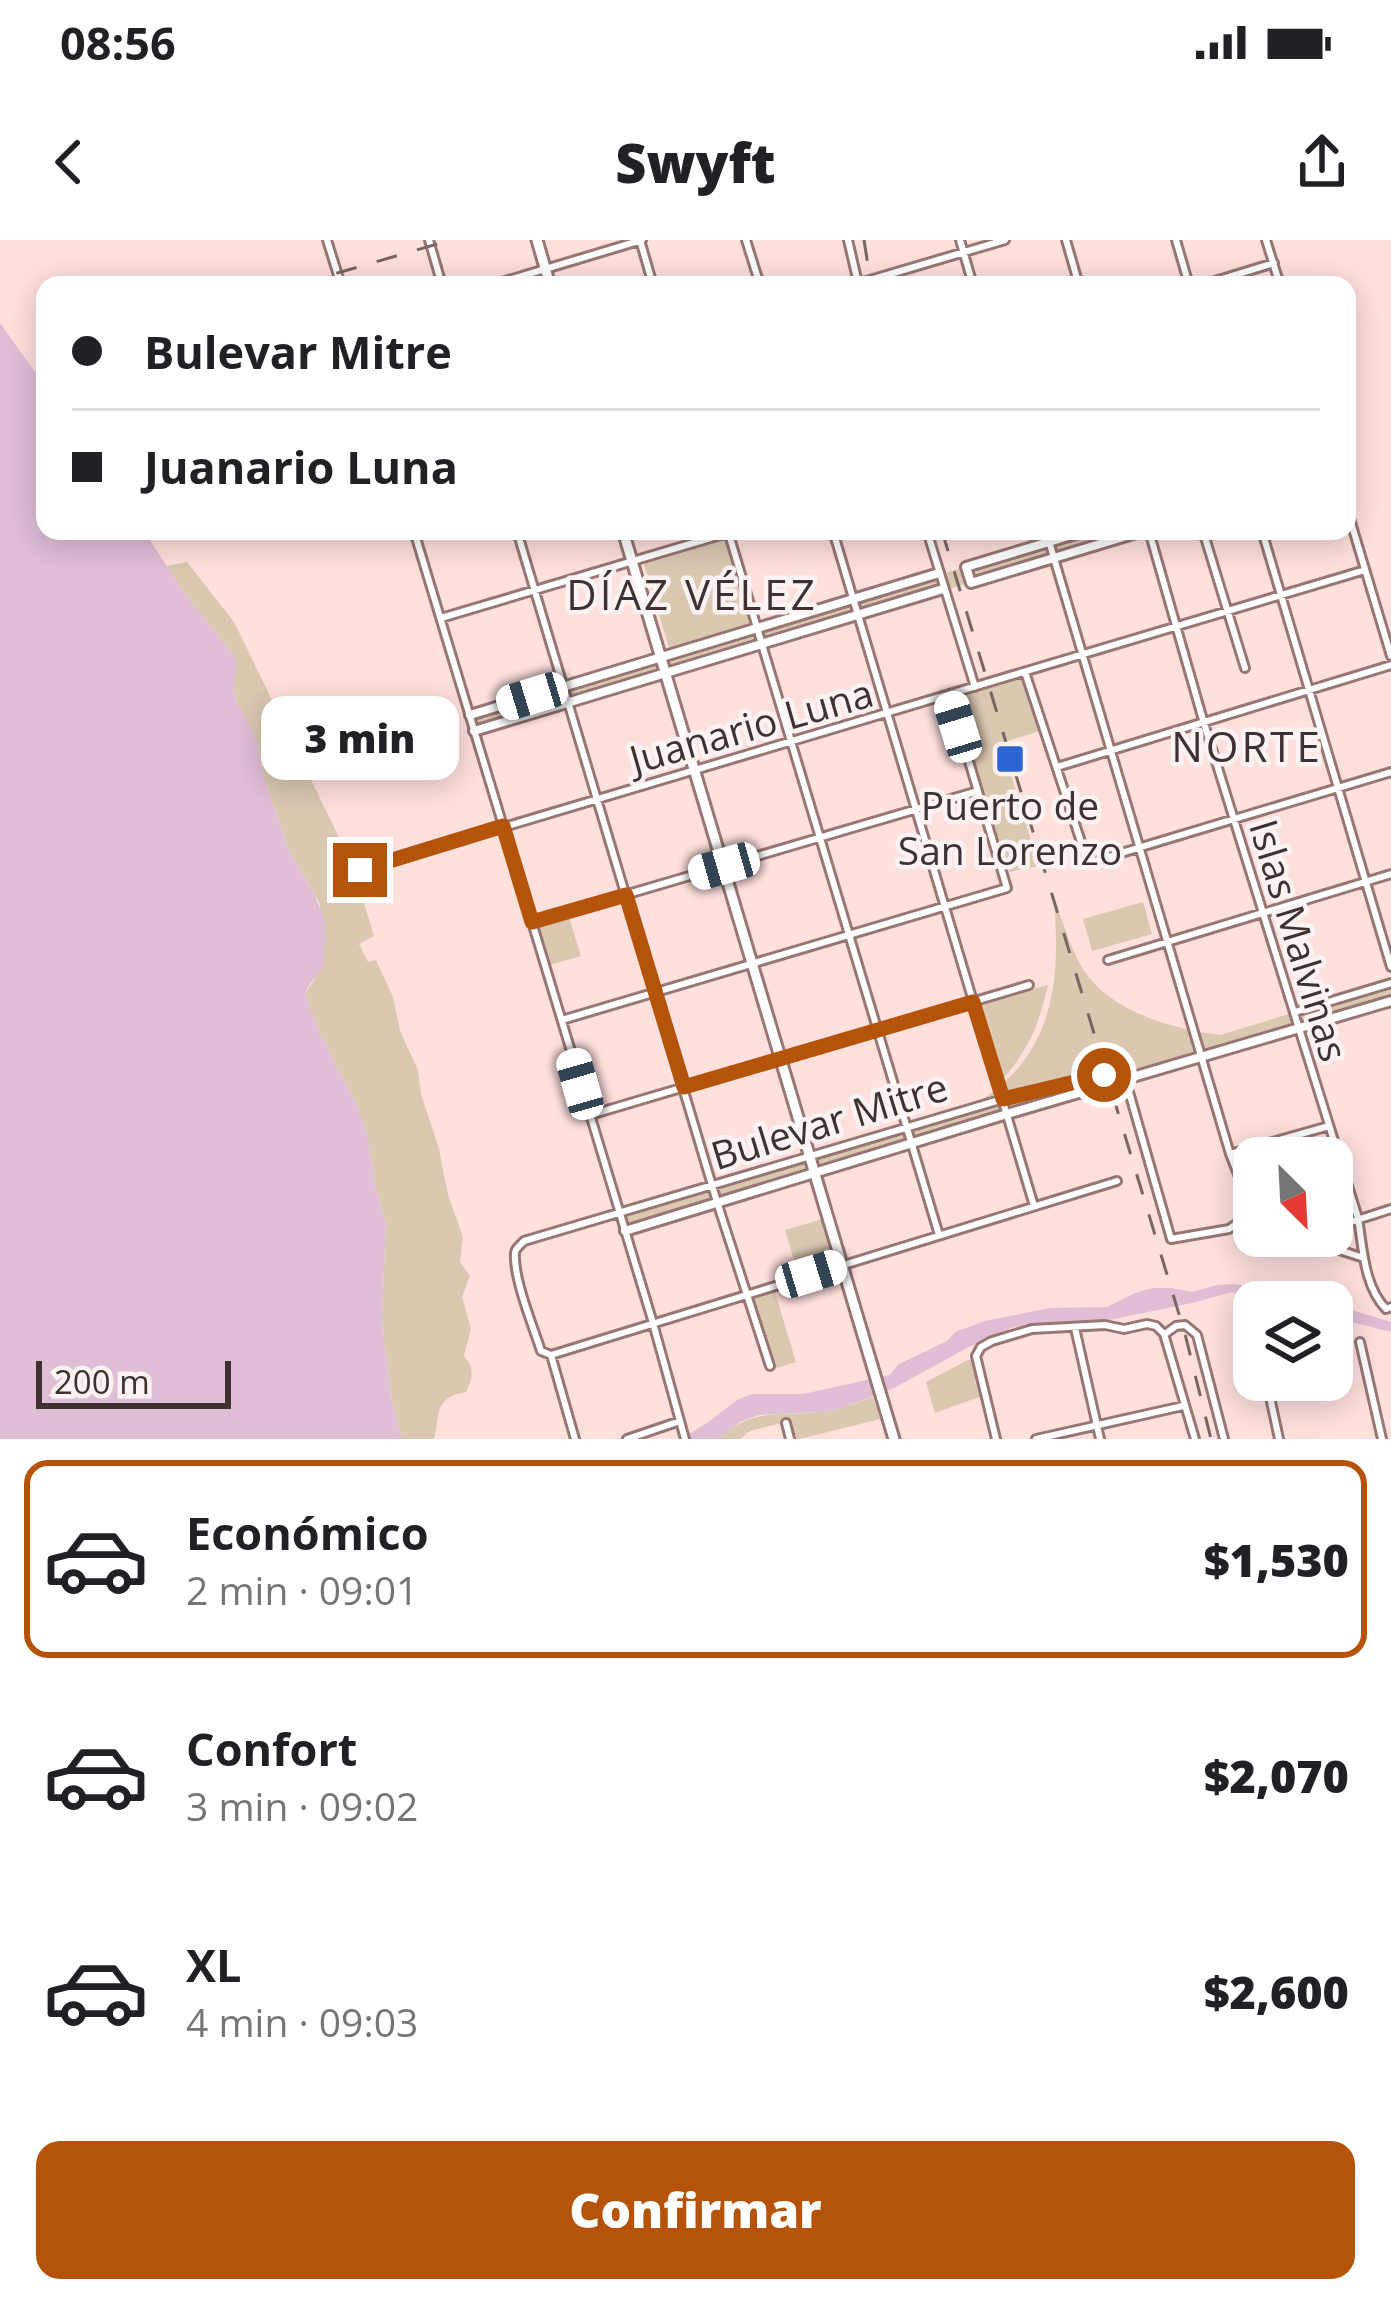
<!DOCTYPE html>
<html lang="es">
<meta charset="utf-8">
<style>
:root{--surface:#fff;--page:#f2f2f2;--text:#202124;--muted:#757577;--line:#e0e0e0;--accent:#b45309}
body{margin:0;font-family:"Open Sans",sans-serif;background:var(--page);color:var(--text);height:100vh;display:flex;flex-direction:column;font-size:45px;white-space:nowrap}
*{box-sizing:border-box;margin:0}
p{font-size:39px;color:var(--muted)}
.icon{flex:none;width:66px;height:66px;fill:none;stroke:currentColor;stroke-width:2;stroke-linecap:round;stroke-linejoin:round}
.map{position:relative;height:1199px;overflow:hidden}
.drawer{display:flex;flex-direction:column;background:var(--surface);flex:1}
.drawer>*{flex:none}
.top-card{position:absolute;left:36px;top:36px;width:1320px;height:264px;border-radius:24px;box-shadow:0 6px 30px #0003;display:grid;align-content:center;height:264px;padding:0 36px;background:var(--surface)}
.needle{width:78px;rotate:156deg}
.fabs{position:absolute;left:1233px;top:897px;display:grid;gap:24px}
.fabs a{display:grid;place-items:center;width:120px;height:120px;border-radius:24px;background:var(--surface);box-shadow:0 6px 30px #0003;font-size:60px}
.scale{position:absolute;left:36px;bottom:30px;width:195px;box-sizing:border-box;padding-left:12px;border:6px solid #3f312f;border-top:0;font-size:33px;line-height:42px;white-space:nowrap;color:#3f312f;-webkit-text-stroke:9px #fbf3f2;paint-order:stroke}
.end{position:absolute;width:54px;height:54px;margin:-27px;border:15px solid #b45309;background:#fff;box-shadow:0 0 0 6px #fff}
.from{border-radius:50%}
.bubble{position:absolute;height:84px;border-radius:24px;background:var(--surface);box-shadow:0 6px 30px #0003;font-size:39px;font-weight:800;line-height:84px;text-align:center}
.car{position:absolute;width:36px;height:72px;margin:-36px -18px;border-radius:15px;box-shadow:0 0 9px 3px #0007;background:linear-gradient(#fff 24%,#345 0 40%,#fff 0 76%,#345 0 86%,#fff 0)}
.top-card b{display:flex;align-items:center;gap:42px;height:114px;font-size:45px}
.top-card b+b{border-top:3px solid var(--line)}
.top-card i{width:30px;height:30px;background:var(--text)}
ul{padding:21px 0 0;list-style:none}
li{display:flex;align-items:center;gap:36px;height:198px;margin:0 24px 18px;padding:0 12px;border:6px solid transparent;border-radius:24px}
li div{flex:1}
li b{display:block;font-size:45px}
li em{font-style:normal;font-weight:800}
li.current{border-color:var(--accent)}
li>.icon{width:108px;height:108px;stroke-width:1.5}
.primary-button{display:flex;gap:24px;margin-top:auto;padding:24px 36px}
.primary-button a{flex:1;height:138px;border-radius:24px;background:var(--accent);color:#fff;font-size:48px;font-weight:800;line-height:138px;text-align:center}
.status{display:flex;justify-content:space-between;align-items:center;height:84px;padding:0 60px;background:var(--surface);direction:ltr}
.status svg{height:33px;fill:currentColor}
header{display:flex;justify-content:space-between;align-items:center;height:156px;padding:0 36px;background:var(--surface);font-size:54px;font-weight:800}
.map>svg:first-child{display:block}
</style>
<div class="status"><b>08:56</b><svg viewBox="0 0 49 12"><path d="M0 12V9h3v3zM5 12V6h3v6zM10 12V3h3v9zM15 12V0h3v12zM26 1h20v11H26zM47 4h2v5h-2z"/></svg></div>
<header><svg class="icon" aria-label="back" viewBox="0 0 24 24"><path d="M15 5l-7 7 7 7"/></svg>Swyft<svg class="icon" aria-label="share" viewBox="0 0 24 24"><path d="M12 15V3M7 8l5-5 5 5M5 13v7h14v-7"/></svg></header>
<div class="map">
<svg width="1391" height="1199" viewBox="0 0 1391 1199">
<rect width="100%" height="100%" fill="#fee0dd"/>
<!-- green -->
<path fill="#dac8b1" d="M1085 291H1143L474 491 470 475Z
M725 300 750 384 669 408 644 324Z
M187 322 234 382 353 626 374 696 359 704 368 722 376 720 393 757 400 791 418 830 421 854 439 909 448 955 463 997 460 1022 470 1036 462 1057 471 1089 464 1116C475 1129 473 1137 466 1152 434 1158 441 1171 434 1199H402L392 1161 384 1101 382 1076 386 982 376 950 367 894 357 866 319 791 305 754 315 739 320 664 288 609 264 538 257 501 236 460 233 448 235 417 183 351 167 326Z
M1022 436 1040 491 1001 503 1039 626 1009 632 954 458Z
M1054 662C1064 682 1069 704 1080 724 1105 770 1171 789 1220 795L1391 743V761L625 991 620 973 963 871C1050 825 1062 751 1054 662Z
M1143 662 1152 694 1092 711 1083 679Z
M569 677 581 716 550 725 537 686Z
M1048 745C1038 787 1030 807 1002 840L978 764Z
M823 979 836 1022 798 1033 785 990Z
M774 1049 796 1122 773 1129 751 1057Z
M968 1120H973L982 1156 935 1173 926 1142Z
M873 1157 880 1179 799 1199H794L791 1185 781 1183 750 1191 740 1199H718C755 1165 783 1178 827 1171 842 1169 858 1162 873 1157Z"/>
<!-- water -->
<path fill="#e0bed6" d="M0 83 45 146V291H144L183 351 235 417 237 427 233 448 236 460 257 501 264 538 288 609 315 656 324 677 326 701 323 727 308 747 305 754 319 791 357 866 367 894 376 950 386 982 382 1076 384 1101 392 1161 402 1199H0Z
M1233 1044 1279 1051 1317 1061 1332 1059 1342 1067 1391 1082V1092L1332 1077V1062H1267L1232 1052 1192 1063 1109 1080 1026 1084 1011 1088 967 1108 894 1148 845 1167 823 1172 759 1175 740 1182 718 1199H680L707 1183 737 1160 752 1154H803L890 1135 899 1124 947 1101 955 1092 985 1081 1050 1068 1107 1067 1135 1053 1153 1048H1172L1192 1052 1217 1045Z"/>
<g fill="none" stroke-linecap="round" stroke-linejoin="round">
<!-- minor casing -->
<g stroke="#977673" stroke-width="12">
<path id="minor" d="M327 0 341 45
M429 0 442 45
M640 0 653 45
M746 0 760 45
M848 0 858 43
M960 0 973 45
M1066 0 1079 45
M1176 0 1189 45
M1266 0 1280 45
M492 45 642 0
M853 45 1005 0
M1202 45 1274 23
M1347 269 1391 416
M414 291 653 1083 685 1199
M517 291 717 962 770 1126
M728 291 939 995
M833 291 1034 966
M927 291 975 447
M1046 291 1230 914 1247 957 1254 965
M1149 291 1203 480 1358 978C1363 1009 1364 1046 1386 1069L1391 1067
M1203 291 1245 428
M1262 291 1391 727
M441 378 734 291
M1025 432 1088 623 1391 532
M1057 527 1391 425
M360 630 1365 330
M533 682 978 551
M1108 720 1391 634
M1295 772 1391 743
M562 780 1007 648 949 455
M590 875 1029 745
M1230 914 1329 886
M1332 988 1391 969
M1278 996 1283 1001 1312 996
M1305 999 1364 1018
M1075 1088 1100 1199
M1165 1094 1176 1086 1185 1085 1197 1095 1224 1199
M1360 1102 1382 1199
M551 1115 1117 941
M1270 1157 1279 1199
M786 1183 790 1199
M575 1199 551 1115 541 1111C533 1086 516 1045 515 1019 514 1008 517 1009 524 1001L1003 859 1104 835 1125 838 1171 999 1229 989 1254 972
M627 1199 680 1181
M996 1199 976 1116 981 1107 992 1101 1032 1089 1105 1085 1124 1089 1147 1084 1156 1086 1164 1094 1195 1199
M1036 1199 1183 1166"/>
</g>
<!-- tertiary casing -->
<g stroke="#977673" stroke-width="14">
<path id="tertiary" d="M1085 291 966 327 971 343 1143 291
M470 475 939 333
M474 491 943 349
M625 991 1007 874 1391 761"/>
</g>
<!-- secondary casing -->
<g stroke="#977673" stroke-width="15">
<path id="secondary" d="M537 0 550 45
M623 291 894 1199"/>
</g>
<!-- minor -->
<use href="#minor" stroke="#fff" stroke-width="6"/>
<!-- tertiary -->
<use href="#tertiary" stroke="#fff" stroke-width="8"/>
<!-- secondary -->
<use href="#secondary" stroke="#fff" stroke-width="9"/>
<!-- rail -->
<path stroke="#796664" stroke-width="3" stroke-dasharray="21 21" stroke-linecap="butt" d="M864 0 871 45
M296 45 451 0
M942 291 1185 1094 1211 1199"/>
</g>
<g fill="none" stroke-linecap="round" stroke-linejoin="round">
<!-- route -->
<path stroke="#b45309" stroke-width="15" d="M360 630 503 586 532 682 626 655 684 847 973 762 1003 859 1104 835"/>
</g>
<!-- markers -->
<rect fill="#2d65d3" stroke="#fbf3f2" stroke-width="4.5" x="995" y="504" width="30" height="30" rx="6"/>
<g text-anchor="middle" dominant-baseline="central" stroke-width="9" stroke-linejoin="round" paint-order="stroke">
<!-- street labels -->
<g font-size="39" fill="#3f312f" stroke="#fbf3f2">
<text transform="translate(751 485) rotate(-16)">Juanario Luna</text>
<text transform="translate(1300 700) rotate(73)">Islas Malvinas</text>
<text transform="translate(829 880) rotate(-17)">Bulevar Mitre</text>
</g>
<!-- poi labels -->
<g font-size="39" fill="#3f312f" stroke="#fbf3f2">
<text x="1010" y="564">Puerto de<tspan x="1010" dy="45">San Lorenzo</tspan></text>
</g>
<!-- neighbourhood labels -->
<g font-size="42" letter-spacing="3" fill="#3f312f" stroke="#fbf3f2">
<text x="692" y="353">DÍAZ VÉLEZ</text>
<text x="1247" y="505">NORTE</text>
</g>
</g>
</svg>
<div class="fabs">
<a><svg class="needle" viewBox="-14 -14 28 28"><path d="M0-13l5 13h-10z" fill="#e53935"/><path d="M0 13l5-13h-10z" fill="#757577"/></svg></a>
<a><svg class="icon" aria-label="layers" viewBox="0 0 24 24"><path d="M12 4l9 5-9 5-9-5zM3 14l9 5 9-5"/></svg></a>
</div>
<div class="scale">200 m</div>
<i class="end from" style="left:1104px;top:835px"></i>
<i class="end" style="left:360px;top:630px"></i>
<div class="bubble" style="left:261px;top:456px;width:198px">3 min</div>
<i class="car" style="left:532px;top:456px;rotate:253deg"></i>
<i class="car" style="left:958px;top:487px;rotate:343deg"></i>
<i class="car" style="left:724px;top:626px;rotate:254deg"></i>
<i class="car" style="left:580px;top:844px;rotate:344deg"></i>
<i class="car" style="left:811px;top:1034px;rotate:73deg"></i>
<div class="top-card">
<b><i class="from"></i>Bulevar Mitre</b>
<b><i></i>Juanario Luna</b>
</div>
</div>
<section class="drawer">
<ul>
<li class="current"><svg class="icon" aria-label="car" viewBox="0 0 24 24"><path d="M5 17H2v-5l4-1 3-4h7l3 4 3 1v5h-3M9 17h6M6 11h13"/><circle cx="7" cy="17" r="2"/><circle cx="17" cy="17" r="2"/></svg><div><b>Económico</b><p>2 min · 09:01</p></div><em>$1,530</em></li>
<li><svg class="icon" aria-label="car" viewBox="0 0 24 24"><path d="M5 17H2v-5l4-1 3-4h7l3 4 3 1v5h-3M9 17h6M6 11h13"/><circle cx="7" cy="17" r="2"/><circle cx="17" cy="17" r="2"/></svg><div><b>Confort</b><p>3 min · 09:02</p></div><em>$2,070</em></li>
<li><svg class="icon" aria-label="car" viewBox="0 0 24 24"><path d="M5 17H2v-5l4-1 3-4h7l3 4 3 1v5h-3M9 17h6M6 11h13"/><circle cx="7" cy="17" r="2"/><circle cx="17" cy="17" r="2"/></svg><div><b>XL</b><p>4 min · 09:03</p></div><em>$2,600</em></li>
</ul>
<div class="primary-button"><a>Confirmar</a></div>
</section>
